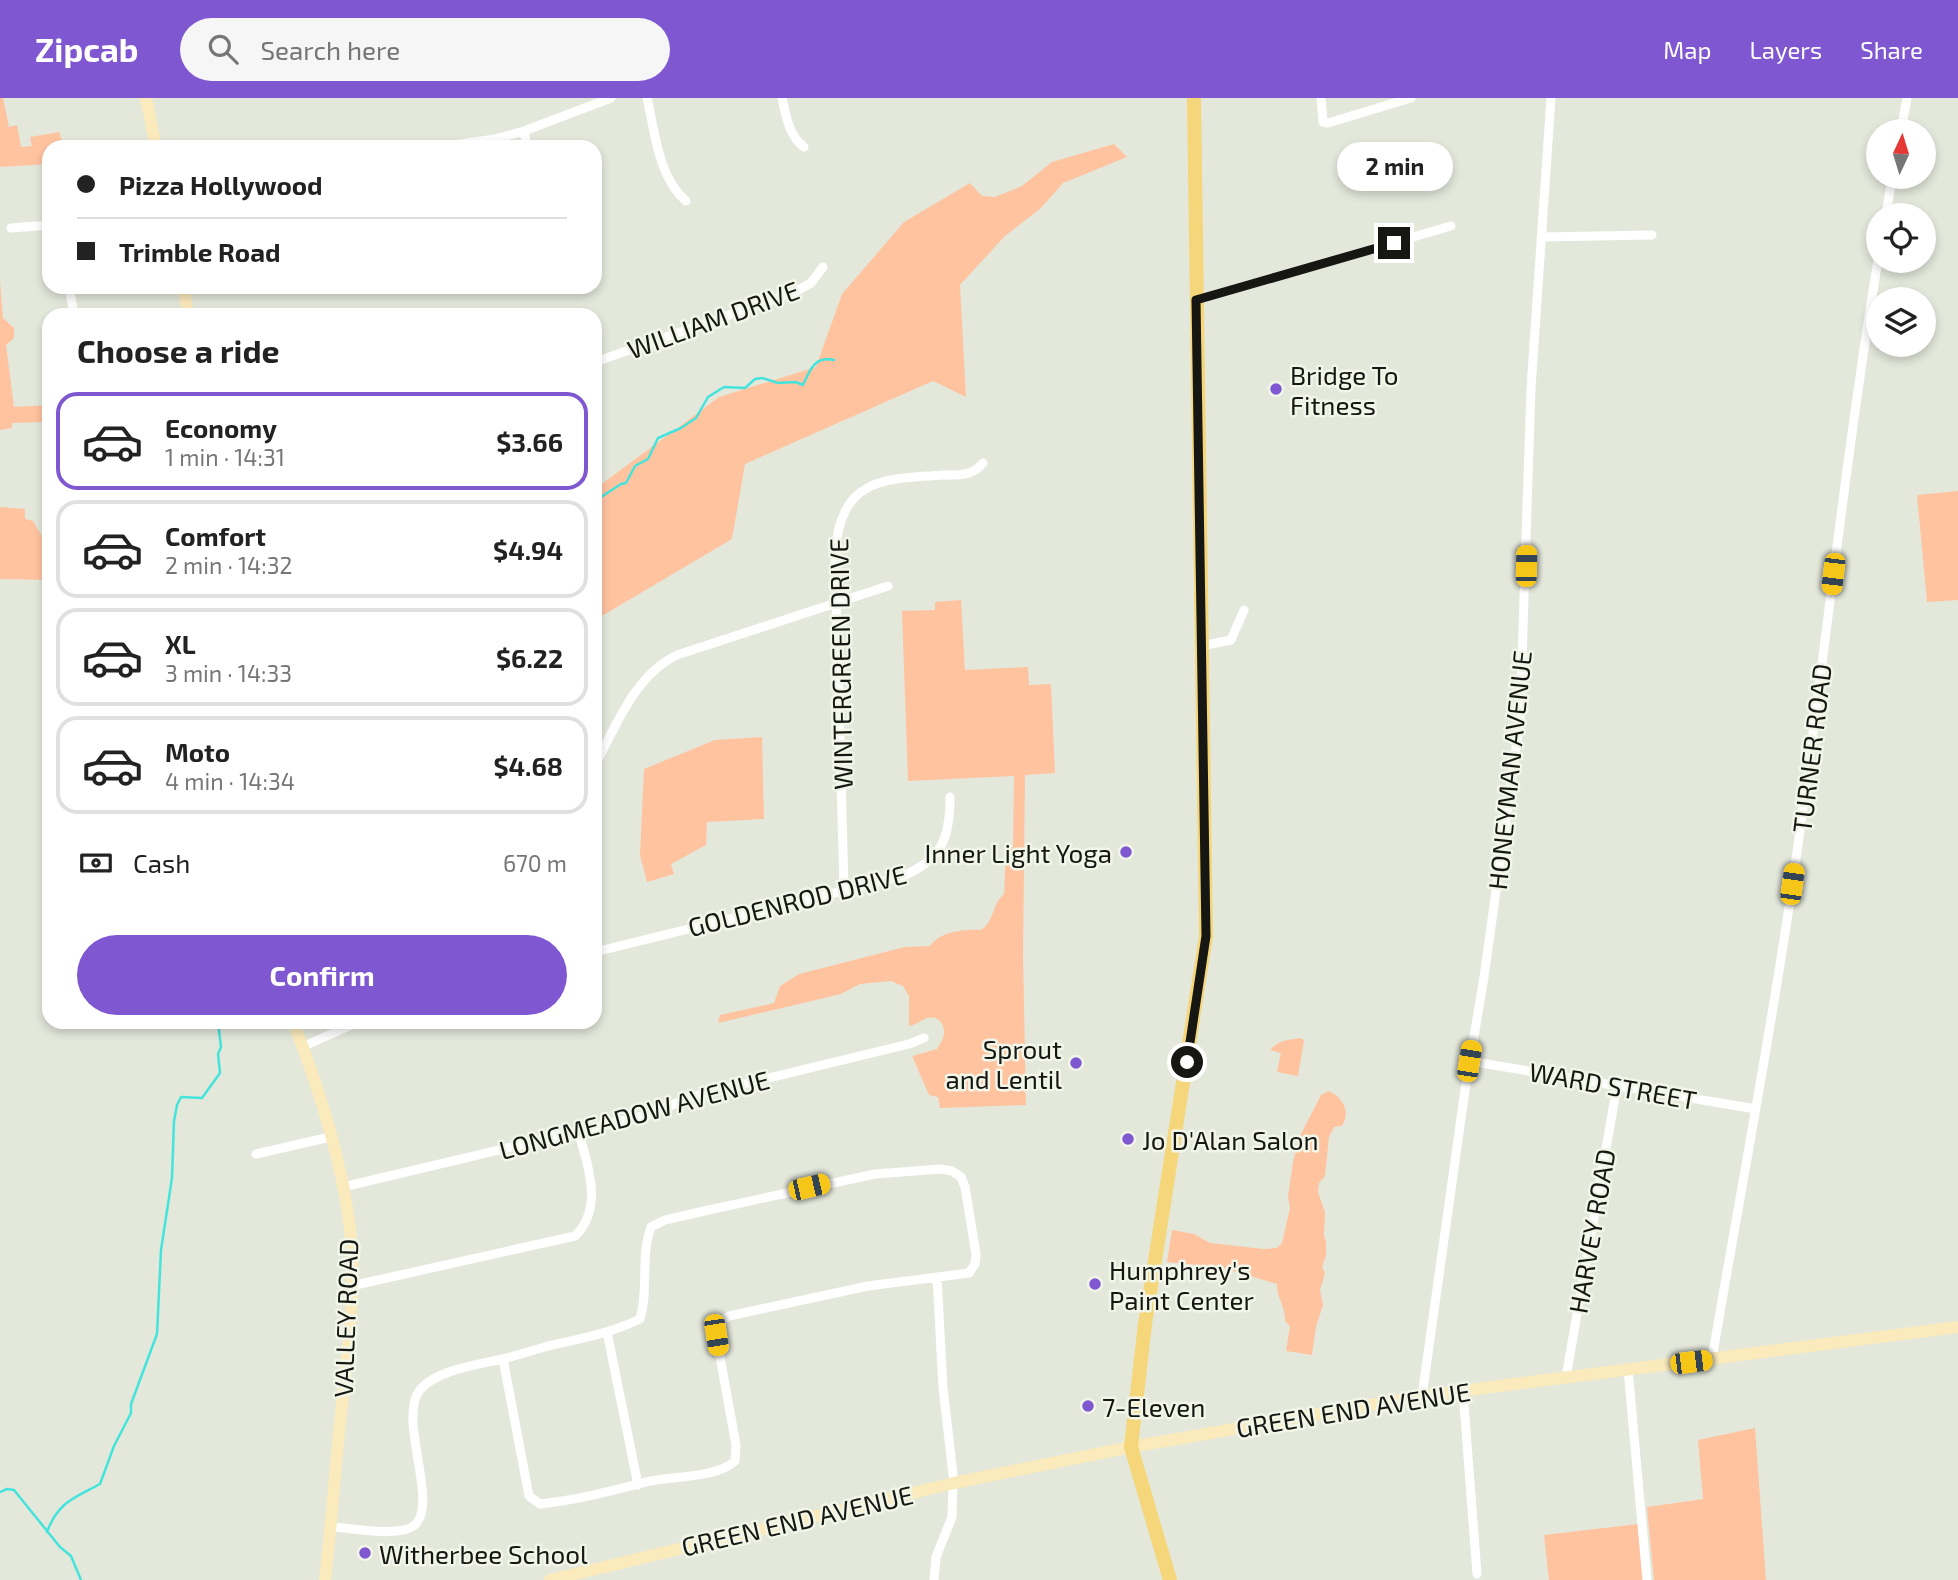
<!DOCTYPE html>
<meta charset="utf-8">
<style>
:root{--surface:#fff;--page:#f6f6f6;--text:#222;--muted:#767676;--line:#e0e0e0;--accent:#7f57d1}
body{margin:0;font-family:"Exo 2",sans-serif;background:var(--page);color:var(--text);height:100vh;display:flex;flex-direction:column;font-size:26px;white-space:nowrap}
*{box-sizing:border-box;margin:0}
p{font-size:23px;color:var(--muted)}
.icon{flex:none;width:38px;height:38px;fill:none;stroke:currentColor;stroke-width:2;stroke-linecap:round;stroke-linejoin:round}
.map{position:relative;flex:1;overflow:hidden}
.sheet{position:absolute;left:42px;top:210px;width:560px;height:721px;display:flex;flex-direction:column;background:var(--surface);border-radius:21px;box-shadow:0 4px 10px #0003}
.sheet>*{flex:none}
.hud{position:absolute;left:42px;top:42px;width:560px;height:154px;border-radius:21px;box-shadow:0 4px 10px #0003;display:grid;align-content:center;height:154px;padding:0 35px;background:var(--surface)}
.needle{width:46px;rotate:4deg}
.controls{position:absolute;left:1866px;top:21px;display:grid;gap:14px}
.controls a{display:grid;place-items:center;width:70px;height:70px;border-radius:50%;background:var(--surface);box-shadow:0 4px 10px #0003;font-size:35px}
.end{position:absolute;width:32px;height:32px;margin:-16px;border:9px solid #161712;background:#fff;box-shadow:0 0 0 4px #fff}
.from{border-radius:50%}
.bubble{position:absolute;height:49px;border-radius:24px;background:var(--surface);box-shadow:0 4px 10px #0003;font-size:23px;font-weight:700;line-height:49px;text-align:center}
.car{position:absolute;width:21px;height:42px;margin:-21px -10px;border-radius:9px;box-shadow:0 0 5px 2px #0007;background:linear-gradient(#f5c518 24%,#345 0 40%,#f5c518 0 76%,#345 0 86%,#f5c518 0)}
.hud b{display:flex;align-items:center;gap:24px;height:66px;font-size:26px}
.hud b+b{border-top:2px solid var(--line)}
.hud i{width:18px;height:18px;background:var(--text)}
ul{padding:0;list-style:none}
li{display:flex;align-items:center;gap:21px;height:98px;margin:0 14px 10px;padding:0 21px;border:4px solid var(--line);border-radius:21px}
li div{flex:1}
li b{display:block;font-size:26px}
li em{font-style:normal;font-weight:700}
li.active{border-color:var(--accent)}
li>.icon{width:63px;height:63px;stroke-width:1.5}
h2{padding:0 35px;font-size:32px;line-height:84px}
.pay{display:flex;align-items:center;gap:18px;height:77px;padding:0 35px;font-size:26px}
.pay p{margin-inline-start:auto}
.button{display:flex;gap:14px;margin-top:auto;padding:14px 35px}
.button a{flex:1;height:80px;border-radius:42px;background:var(--accent);color:#fff;font-size:28px;font-weight:700;line-height:80px;text-align:center}
header{display:flex;align-items:center;gap:42px;box-sizing:border-box;height:98px;padding:0 35px;background:var(--accent);color:#fff}
header strong{font-size:33px}
nav{display:flex;gap:38px;margin-inline-start:auto;font-size:24px}
.search{width:490px;height:63px;background:var(--page);display:flex;align-items:center;gap:18px;box-sizing:border-box;padding:0 24px;border-radius:38px;color:var(--muted);font-size:26px}
.map>svg:first-child{display:block}
</style>
<header>
<strong>Zipcab</strong>
<div class="search"><svg class="icon" aria-label="search" viewBox="0 0 24 24"><circle cx="10" cy="10" r="6"/><path d="M15 15l6 6"/></svg>Search here</div>
<nav><a>Map</a><a>Layers</a><a>Share</a></nav>
</header>
<div class="map">
<svg width="1958" height="1482" viewBox="0 0 1958 1482">
<rect width="100%" height="100%" fill="#e4e8db"/>
<!-- green -->
<path fill="#ffc3a0" d="M0 0H3L9 29 17 27 21 49 32 48 30 39 59 34 64 49H49V66L0 69Z
M1114 46 1127 59 1063 85 1041 110 1004 139 960 187 966 299 933 283 745 366 732 441 595 522V391L719 299 816 269 842 196 904 124 970 85 982 98 995 99 1022 88 1052 64Z
M0 183 3 220 14 230V240L6 247 14 309 49 307V319L43 324 12 325V330L0 332Z
M1958 393V502L1927 504 1917 397Z
M0 409 25 411V421L33 423 43 440H49V482L0 481Z
M961 502 965 572 1028 569 1029 587 1051 586 1055 675 1025 677 1023 857 1026 1007 940 1010 938 999 929 997 912 958 937 951C940 946 944 940 944 935 945 924 935 916 925 921 918 924 917 926 909 928V898L903 888 891 883 860 886 841 896 718 925 720 917 774 905 780 888 799 876 905 849 930 848C940 833 965 831 981 832 995 822 992 806 1004 796L1006 755 1013 749 1014 678 908 683 902 513 935 512V504Z
M762 639 764 721 707 724 706 747 671 766 674 776 647 784 640 757 644 671 715 642Z
M1300 940 1304 942 1298 978 1277 974 1281 955 1270 952C1278 942 1289 942 1300 940Z
M1329 993C1343 1000 1351 1013 1342 1028L1334 1029 1329 1039 1325 1078 1319 1085 1318 1094 1325 1114 1324 1138 1326 1143V1158L1322 1169 1325 1175 1320 1192 1323 1207 1316 1229 1312 1257 1286 1253 1290 1228 1285 1223C1286 1209 1276 1199 1277 1186L1223 1170 1167 1164 1172 1132 1194 1136 1210 1145 1264 1151 1277 1150 1282 1145 1290 1110 1288 1099 1293 1064 1299 1040 1321 997Z
M1755 1330 1766 1482H1654L1647 1409 1703 1401 1698 1342Z
M1638 1426 1643 1482H1549L1544 1437Z"/>
<g fill="none" stroke-linecap="round" stroke-linejoin="round">
<!-- stream -->
<path stroke="#44e4dd" stroke-width="2.5" d="M595 403 621 386 626 385 635 368 648 361 658 340 681 330 696 320 708 299 724 289 745 290 755 281 762 280 778 285 796 284 803 287C810 272 814 258 834 262
M0 1394 7 1391 14 1392 60 1449 71 1458 81 1482
M47 1434C58 1404 74 1400 100 1386L114 1348 131 1315V1306L157 1236 161 1152 172 1080 174 1023 177 1007 181 999 202 1000 220 975 218 956 221 949 218 924"/>
<!-- street -->
<path stroke="#fff" stroke-width="9" d="M647 0C655 34 658 79 686 103
M782 0C786 18 789 38 804 49
M1321 0 1323 24 1328 25 1411 0
M524 33 527 49
M1901 33 1907 0
M439 49 495 41 524 33 611 0
M1886 117 1892 79
M11 130 49 127
M1541 139 1652 137
M69 189 74 217
M1196 202 1451 128
M595 264 795 194 811 185 823 169
M1201 548 1231 542 1244 512
M595 667C617 627 634 578 677 557L888 488
M844 792 835 454C842 380 881 381 944 377 959 377 973 378 983 365
M595 854 903 778C942 761 950 740 950 699
M302 949 358 924
M1469 963 1756 1011
M256 1056 330 1039
M343 1089 647 1017 694 998 909 946 924 940
M937 1179 943 1290 954 1385
M351 1188 575 1138C604 1110 588 1067 578 1033
M607 1234 638 1387
M1712 1261C1739 1101 1770 942 1793 782 1823 575 1844 368 1878 162
M1628 1271 1647 1482
M1566 1279 1617 988
M1463 1293 1477 1476
M1422 1298 1465 992 1484 879 1520 621 1531 290 1551 0
M331 1429C351 1430 392 1438 410 1430 444 1415 397 1324 419 1293 436 1271 482 1266 507 1260 521 1256 535 1252 548 1248 579 1241 611 1235 640 1221 649 1191 640 1158 651 1129L665 1122 704 1113 875 1076 941 1071 952 1073 961 1079 965 1089 976 1156 975 1166 969 1175 868 1188 729 1218 718 1225 716 1237 736 1347 735 1363C718 1380 670 1378 646 1384 611 1393 577 1402 540 1406L529 1398 503 1261
M934 1482 936 1459 952 1419 953 1385"/>
<!-- secondary -->
<path stroke="#faeabc" stroke-width="12" d="M146 0 156 49
M184 189 188 217
M293 924C320 991 348 1082 352 1154 354 1210 346 1268 340 1324 335 1376 331 1429 325 1482
M550 1482 954 1385 1131 1349 1422 1298 1958 1229"/>
<!-- primary -->
<path stroke="#f5d67a" stroke-width="14" d="M1170 1482 1131 1349 1145 1226 1206 838 1194 0"/>
</g>
<g fill="none" stroke-linecap="round" stroke-linejoin="round">
<!-- route -->
<path stroke="#161712" stroke-width="9" d="M1187 964 1206 838 1196 202 1394 145"/>
</g>
<!-- markers -->
<g fill="#7f57d1" stroke="#f1f6e8" stroke-width="2.5">
<circle cx="1276" cy="291" r="7"/>
<circle cx="1126" cy="754" r="7"/>
<circle cx="1076" cy="965" r="7"/>
<circle cx="1128" cy="1041" r="7"/>
<circle cx="1095" cy="1186" r="7"/>
<circle cx="1088" cy="1308" r="7"/>
<circle cx="365" cy="1455" r="7"/>
</g>
<g text-anchor="middle" dominant-baseline="central" stroke-width="5" stroke-linejoin="round" paint-order="stroke">
<!-- street labels -->
<g font-size="26" fill="#161712" stroke="#f1f6e8">
<text transform="translate(713 221) rotate(-20)">WILLIAM DRIVE</text>
<text transform="translate(840 566) rotate(-91)">WINTERGREEN DRIVE</text>
<text transform="translate(1811 650) rotate(-83)">TURNER ROAD</text>
<text transform="translate(1509 672) rotate(-84)">HONEYMAN AVENUE</text>
<text transform="translate(797 802) rotate(-14)">GOLDENROD DRIVE</text>
<text transform="translate(1613 987) rotate(10)">WARD STREET</text>
<text transform="translate(634 1016) rotate(-15)">LONGMEADOW AVENUE</text>
<text transform="translate(1591 1133) rotate(-80)">HARVEY ROAD</text>
<text transform="translate(345 1220) rotate(-88)">VALLEY ROAD</text>
<text transform="translate(1353 1311) rotate(-9)">GREEN END AVENUE</text>
<text transform="translate(797 1422) rotate(-13)">GREEN END AVENUE</text>
</g>
<!-- poi labels -->
<g font-size="26" fill="#161712" stroke="#f1f6e8" text-anchor="start">
<text x="1290" y="276">Bridge To<tspan x="1290" dy="30">Fitness</tspan></text>
<text x="1112" y="754" text-anchor="end">Inner Light Yoga</text>
<text x="1062" y="950" text-anchor="end">Sprout<tspan x="1062" dy="30">and Lentil</tspan></text>
<text x="1142" y="1041">Jo D'Alan Salon</text>
<text x="1109" y="1171">Humphrey's<tspan x="1109" dy="30">Paint Center</tspan></text>
<text x="1102" y="1308">7-Eleven</text>
<text x="379" y="1455">Witherbee School</text>
</g>
</g>
</svg>
<div class="controls">
<a><svg class="needle" viewBox="-14 -14 28 28"><path d="M0-13l5 13h-10z" fill="#e53935"/><path d="M0 13l5-13h-10z" fill="#767676"/></svg></a>
<a><svg class="icon" aria-label="locate" viewBox="0 0 24 24"><circle cx="12" cy="12" r="6"/><path d="M12 2v4M12 18v4M2 12h4M18 12h4"/></svg></a>
<a><svg class="icon" aria-label="layers" viewBox="0 0 24 24"><path d="M12 4l9 5-9 5-9-5zM3 14l9 5 9-5"/></svg></a>
</div>
<i class="end from" style="left:1187px;top:964px"></i>
<i class="end" style="left:1394px;top:145px"></i>
<div class="bubble" style="left:1337px;top:44px;width:116px">2 min</div>
<i class="car" style="left:1526px;top:468px;rotate:1deg"></i>
<i class="car" style="left:1833px;top:476px;rotate:187deg"></i>
<i class="car" style="left:1792px;top:786px;rotate:8deg"></i>
<i class="car" style="left:1469px;top:963px;rotate:9deg"></i>
<i class="car" style="left:809px;top:1089px;rotate:77deg"></i>
<i class="car" style="left:716px;top:1237px;rotate:171deg"></i>
<i class="car" style="left:1691px;top:1264px;rotate:83deg"></i>
<div class="hud">
<b><i class="from"></i>Pizza Hollywood</b>
<b><i></i>Trimble Road</b>
</div>
<section class="sheet">
<h2>Choose a ride</h2>
<ul>
<li class="active"><svg class="icon" aria-label="car" viewBox="0 0 24 24"><path d="M5 17H2v-5l4-1 3-4h7l3 4 3 1v5h-3M9 17h6M6 11h13"/><circle cx="7" cy="17" r="2"/><circle cx="17" cy="17" r="2"/></svg><div><b>Economy</b><p>1 min · 14:31</p></div><em>$3.66</em></li>
<li><svg class="icon" aria-label="car" viewBox="0 0 24 24"><path d="M5 17H2v-5l4-1 3-4h7l3 4 3 1v5h-3M9 17h6M6 11h13"/><circle cx="7" cy="17" r="2"/><circle cx="17" cy="17" r="2"/></svg><div><b>Comfort</b><p>2 min · 14:32</p></div><em>$4.94</em></li>
<li><svg class="icon" aria-label="car" viewBox="0 0 24 24"><path d="M5 17H2v-5l4-1 3-4h7l3 4 3 1v5h-3M9 17h6M6 11h13"/><circle cx="7" cy="17" r="2"/><circle cx="17" cy="17" r="2"/></svg><div><b>XL</b><p>3 min · 14:33</p></div><em>$6.22</em></li>
<li><svg class="icon" aria-label="car" viewBox="0 0 24 24"><path d="M5 17H2v-5l4-1 3-4h7l3 4 3 1v5h-3M9 17h6M6 11h13"/><circle cx="7" cy="17" r="2"/><circle cx="17" cy="17" r="2"/></svg><div><b>Moto</b><p>4 min · 14:34</p></div><em>$4.68</em></li>
</ul>
<div class="pay"><svg class="icon" aria-label="cash" viewBox="0 0 24 24"><path d="M3 7h18v10H3z"/><circle cx="12" cy="12" r="2"/></svg>Cash<p>670 m</p></div>
<div class="button"><a>Confirm</a></div>
</section>
</div>
